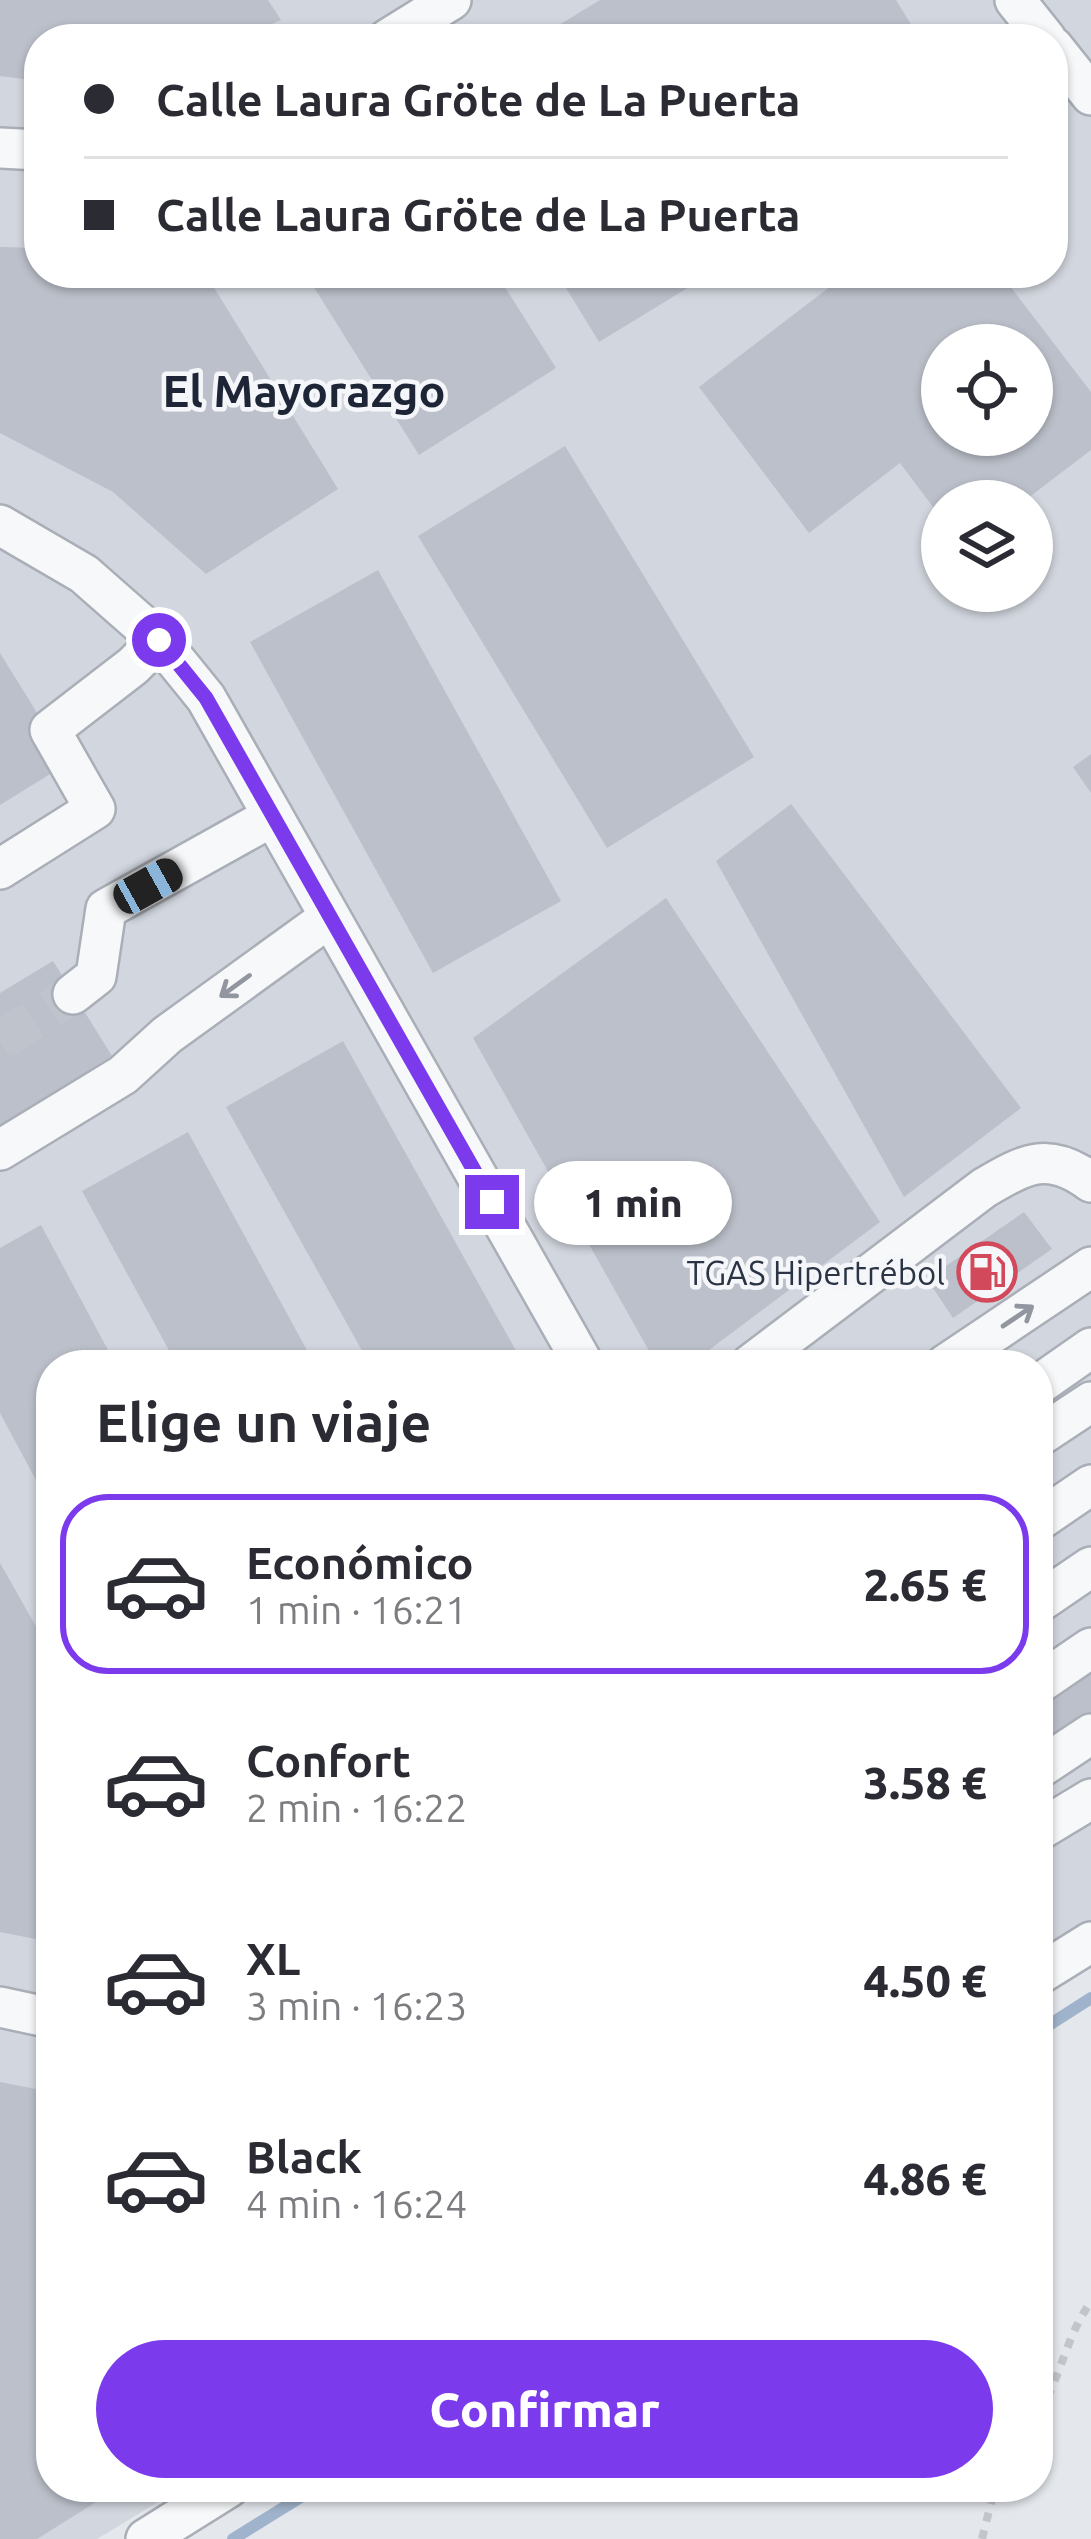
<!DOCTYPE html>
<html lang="es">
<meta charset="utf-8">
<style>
:root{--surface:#fff;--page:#f7f7f7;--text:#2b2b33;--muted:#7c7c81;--line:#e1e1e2;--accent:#7c3aed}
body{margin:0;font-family:Ubuntu,sans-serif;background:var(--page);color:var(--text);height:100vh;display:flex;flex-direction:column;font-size:45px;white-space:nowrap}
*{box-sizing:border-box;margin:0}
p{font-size:39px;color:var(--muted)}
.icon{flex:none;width:66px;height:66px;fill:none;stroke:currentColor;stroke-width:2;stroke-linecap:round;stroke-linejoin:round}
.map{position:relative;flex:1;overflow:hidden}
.sheet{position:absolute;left:36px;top:1350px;width:1017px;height:1152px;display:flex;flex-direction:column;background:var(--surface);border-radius:48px;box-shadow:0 3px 9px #0004}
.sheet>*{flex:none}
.hud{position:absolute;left:24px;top:24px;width:1044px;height:264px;border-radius:48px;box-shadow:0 3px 9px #0004;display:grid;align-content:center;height:264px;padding:0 60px;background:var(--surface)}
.controls{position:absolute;left:921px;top:324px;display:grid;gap:24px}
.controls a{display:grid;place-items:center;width:132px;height:132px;border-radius:50%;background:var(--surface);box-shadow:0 3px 9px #0004;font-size:60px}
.end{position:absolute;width:54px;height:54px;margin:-27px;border:15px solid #7c3aed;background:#fff;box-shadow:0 0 0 6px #fff}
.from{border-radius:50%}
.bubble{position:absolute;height:84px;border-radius:42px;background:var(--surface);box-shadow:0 3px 9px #0004;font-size:39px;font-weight:800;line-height:84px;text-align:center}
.car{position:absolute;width:36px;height:72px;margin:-36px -18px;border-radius:15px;box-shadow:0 0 9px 3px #0007;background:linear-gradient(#222 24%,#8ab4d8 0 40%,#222 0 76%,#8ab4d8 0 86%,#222 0)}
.hud b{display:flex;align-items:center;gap:42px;height:114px;font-size:45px}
.hud b+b{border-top:3px solid var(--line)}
.hud i{width:30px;height:30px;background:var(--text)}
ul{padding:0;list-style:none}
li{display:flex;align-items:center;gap:36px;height:180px;margin:0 24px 18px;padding:0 36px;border:6px solid transparent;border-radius:48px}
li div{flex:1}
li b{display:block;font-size:45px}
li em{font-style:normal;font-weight:800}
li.selected{border-color:var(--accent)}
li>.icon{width:108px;height:108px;stroke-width:1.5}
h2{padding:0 60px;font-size:54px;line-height:144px}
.cta{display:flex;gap:24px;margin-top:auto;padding:24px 60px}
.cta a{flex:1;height:138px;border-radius:72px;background:var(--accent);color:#fff;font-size:48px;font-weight:800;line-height:138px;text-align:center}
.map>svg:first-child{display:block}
</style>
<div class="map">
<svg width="1091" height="2539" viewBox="0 0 1091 2539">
<rect width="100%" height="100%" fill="#e4e7ec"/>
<!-- built -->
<path fill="#d2d6de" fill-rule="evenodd" d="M0 0H1091V1943L1038 1975V1365H51V2487H183L97 2539H0ZM39 39H1053V273H39ZM942 345H1032V435H942ZM942 501H1032V591H942Z"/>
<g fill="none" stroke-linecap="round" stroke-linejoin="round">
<!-- stream -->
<path stroke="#9fb4cc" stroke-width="12" d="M1038 2032 1091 1998
M233 2539 317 2487"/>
</g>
<!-- building -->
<path fill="#bbc0ca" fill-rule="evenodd" d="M0 0H268L281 20 239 39H39V81L0 76Z
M600 0H896L920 39H536Z
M0 247 39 248V273H205L338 489 206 574 113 492 0 433Z
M305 273H496L556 368 419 455Z
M557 273H712L599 342Z
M848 273H1000L1091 392V450L1024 501H942V519L900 463 809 533 699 387ZM942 345H1032V435H942Z
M565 446 754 757 607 848 418 536Z
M378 570 561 901 433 973 250 642Z
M0 653 68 763 0 805Z
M1091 754V793L1073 767Z
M791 804 1021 1108 904 1197 716 861Z
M666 898 880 1222 689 1365H657L473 1038Z
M53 961 112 1056 0 1126V993Z
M343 1041 524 1365H370L226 1107Z
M188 1132 315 1365H177L82 1191Z
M1024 1212 1052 1249 953 1318 927 1279Z
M41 1225 116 1365H51V1508L0 1413V1248Z
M0 1563 51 1653V1942L0 1932Z
M1091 1666V1731L1060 1752 1038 1718V1702Z
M0 2082 51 2092V2487H120L37 2539H0Z"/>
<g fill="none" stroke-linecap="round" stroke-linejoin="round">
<!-- minor-tunnel -->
<path stroke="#bfc3cb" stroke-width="39" stroke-dasharray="39 20" stroke-linecap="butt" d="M0 1041 73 994"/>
<!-- minor casing -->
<g stroke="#a9aeb7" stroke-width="44">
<path id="minor" d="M1015 0 1046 39
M388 39 451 0
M1053 47 1091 95
M0 148 39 150
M0 525 84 574 159 640 206 698 584 1365
M0 869 95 809 50 730 133 666 159 640
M73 994 96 976 106 909 273 816
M0 1150 123 1075 167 1035 330 917
M750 1365 984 1188C1025 1164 1048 1150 1091 1182
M945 1365 1091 1267
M1038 1385 1091 1348
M1038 1437 1091 1402
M1038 1521 1091 1485
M1038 1603 1091 1567
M1038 1684 1091 1648
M1038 1769 1091 1734
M1038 1831 1091 1799
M1038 1975 1091 1942
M0 2007 51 2018
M146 2539 229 2487"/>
</g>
<!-- path -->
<path stroke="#c2c5cb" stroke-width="8" stroke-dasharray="9 9" stroke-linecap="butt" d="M1038 2413C1061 2379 1066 2335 1091 2302
M982 2539 995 2487"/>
<!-- minor -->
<use href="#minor" stroke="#f7f8fa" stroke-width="39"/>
</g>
<!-- one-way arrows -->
<defs><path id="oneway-shaft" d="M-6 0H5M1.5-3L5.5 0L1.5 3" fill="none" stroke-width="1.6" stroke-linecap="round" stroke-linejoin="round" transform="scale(3)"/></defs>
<g stroke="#9196a0">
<use href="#oneway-shaft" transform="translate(235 986) rotate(144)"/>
<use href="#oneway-shaft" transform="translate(1018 1316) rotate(-34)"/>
</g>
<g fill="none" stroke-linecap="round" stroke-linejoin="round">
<!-- route -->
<path stroke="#7c3aed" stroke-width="15" d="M159 640 206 698 492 1202"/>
</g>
<!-- icons -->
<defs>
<g id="fuel-ring" transform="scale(3)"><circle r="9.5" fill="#f4f6f9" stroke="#d1495b" stroke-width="1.5"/><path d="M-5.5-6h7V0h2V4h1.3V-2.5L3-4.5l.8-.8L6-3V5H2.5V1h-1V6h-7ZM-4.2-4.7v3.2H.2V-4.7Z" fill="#d1495b"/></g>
</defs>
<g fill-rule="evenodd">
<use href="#fuel-ring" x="987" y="1272"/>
</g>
<g text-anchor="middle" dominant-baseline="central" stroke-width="9" stroke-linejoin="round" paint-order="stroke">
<!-- poi labels -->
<g font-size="33" fill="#2b3445" stroke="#f4f6f9" text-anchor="end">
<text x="945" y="1272">TGAS Hipertrébol</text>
</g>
<!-- district labels -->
<g font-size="45" font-weight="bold" fill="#1d2536" stroke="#f4f6f9">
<text x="304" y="390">El Mayorazgo</text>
</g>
</g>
</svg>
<div class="controls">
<a><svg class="icon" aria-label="locate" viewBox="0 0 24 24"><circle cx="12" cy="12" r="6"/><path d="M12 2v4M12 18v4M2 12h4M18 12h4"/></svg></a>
<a><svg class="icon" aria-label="layers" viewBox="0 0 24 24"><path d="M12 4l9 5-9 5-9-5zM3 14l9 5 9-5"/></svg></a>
</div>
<i class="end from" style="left:159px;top:640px"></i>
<i class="end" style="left:492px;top:1202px"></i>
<div class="bubble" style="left:534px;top:1161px;width:198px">1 min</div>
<i class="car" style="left:148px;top:886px;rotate:61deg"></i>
<div class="hud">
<b><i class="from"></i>Calle Laura Gröte de La Puerta</b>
<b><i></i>Calle Laura Gröte de La Puerta</b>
</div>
<section class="sheet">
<h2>Elige un viaje</h2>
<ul>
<li class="selected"><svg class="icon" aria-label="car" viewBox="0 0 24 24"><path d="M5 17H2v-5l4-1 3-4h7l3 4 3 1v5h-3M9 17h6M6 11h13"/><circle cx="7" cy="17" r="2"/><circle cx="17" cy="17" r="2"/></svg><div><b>Económico</b><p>1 min · 16:21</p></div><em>2.65 €</em></li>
<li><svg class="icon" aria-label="car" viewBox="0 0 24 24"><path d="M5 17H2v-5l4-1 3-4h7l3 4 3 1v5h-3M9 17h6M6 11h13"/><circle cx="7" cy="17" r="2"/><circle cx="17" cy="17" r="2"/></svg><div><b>Confort</b><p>2 min · 16:22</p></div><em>3.58 €</em></li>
<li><svg class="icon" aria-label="car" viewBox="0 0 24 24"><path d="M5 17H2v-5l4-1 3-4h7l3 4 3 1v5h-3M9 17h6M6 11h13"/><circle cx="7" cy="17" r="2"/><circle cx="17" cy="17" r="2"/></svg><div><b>XL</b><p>3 min · 16:23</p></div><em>4.50 €</em></li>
<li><svg class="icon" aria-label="car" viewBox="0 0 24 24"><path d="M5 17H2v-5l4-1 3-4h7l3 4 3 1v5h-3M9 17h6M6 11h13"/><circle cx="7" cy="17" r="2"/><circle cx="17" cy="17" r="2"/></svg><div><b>Black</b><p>4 min · 16:24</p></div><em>4.86 €</em></li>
</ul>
<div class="cta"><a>Confirmar</a></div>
</section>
</div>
